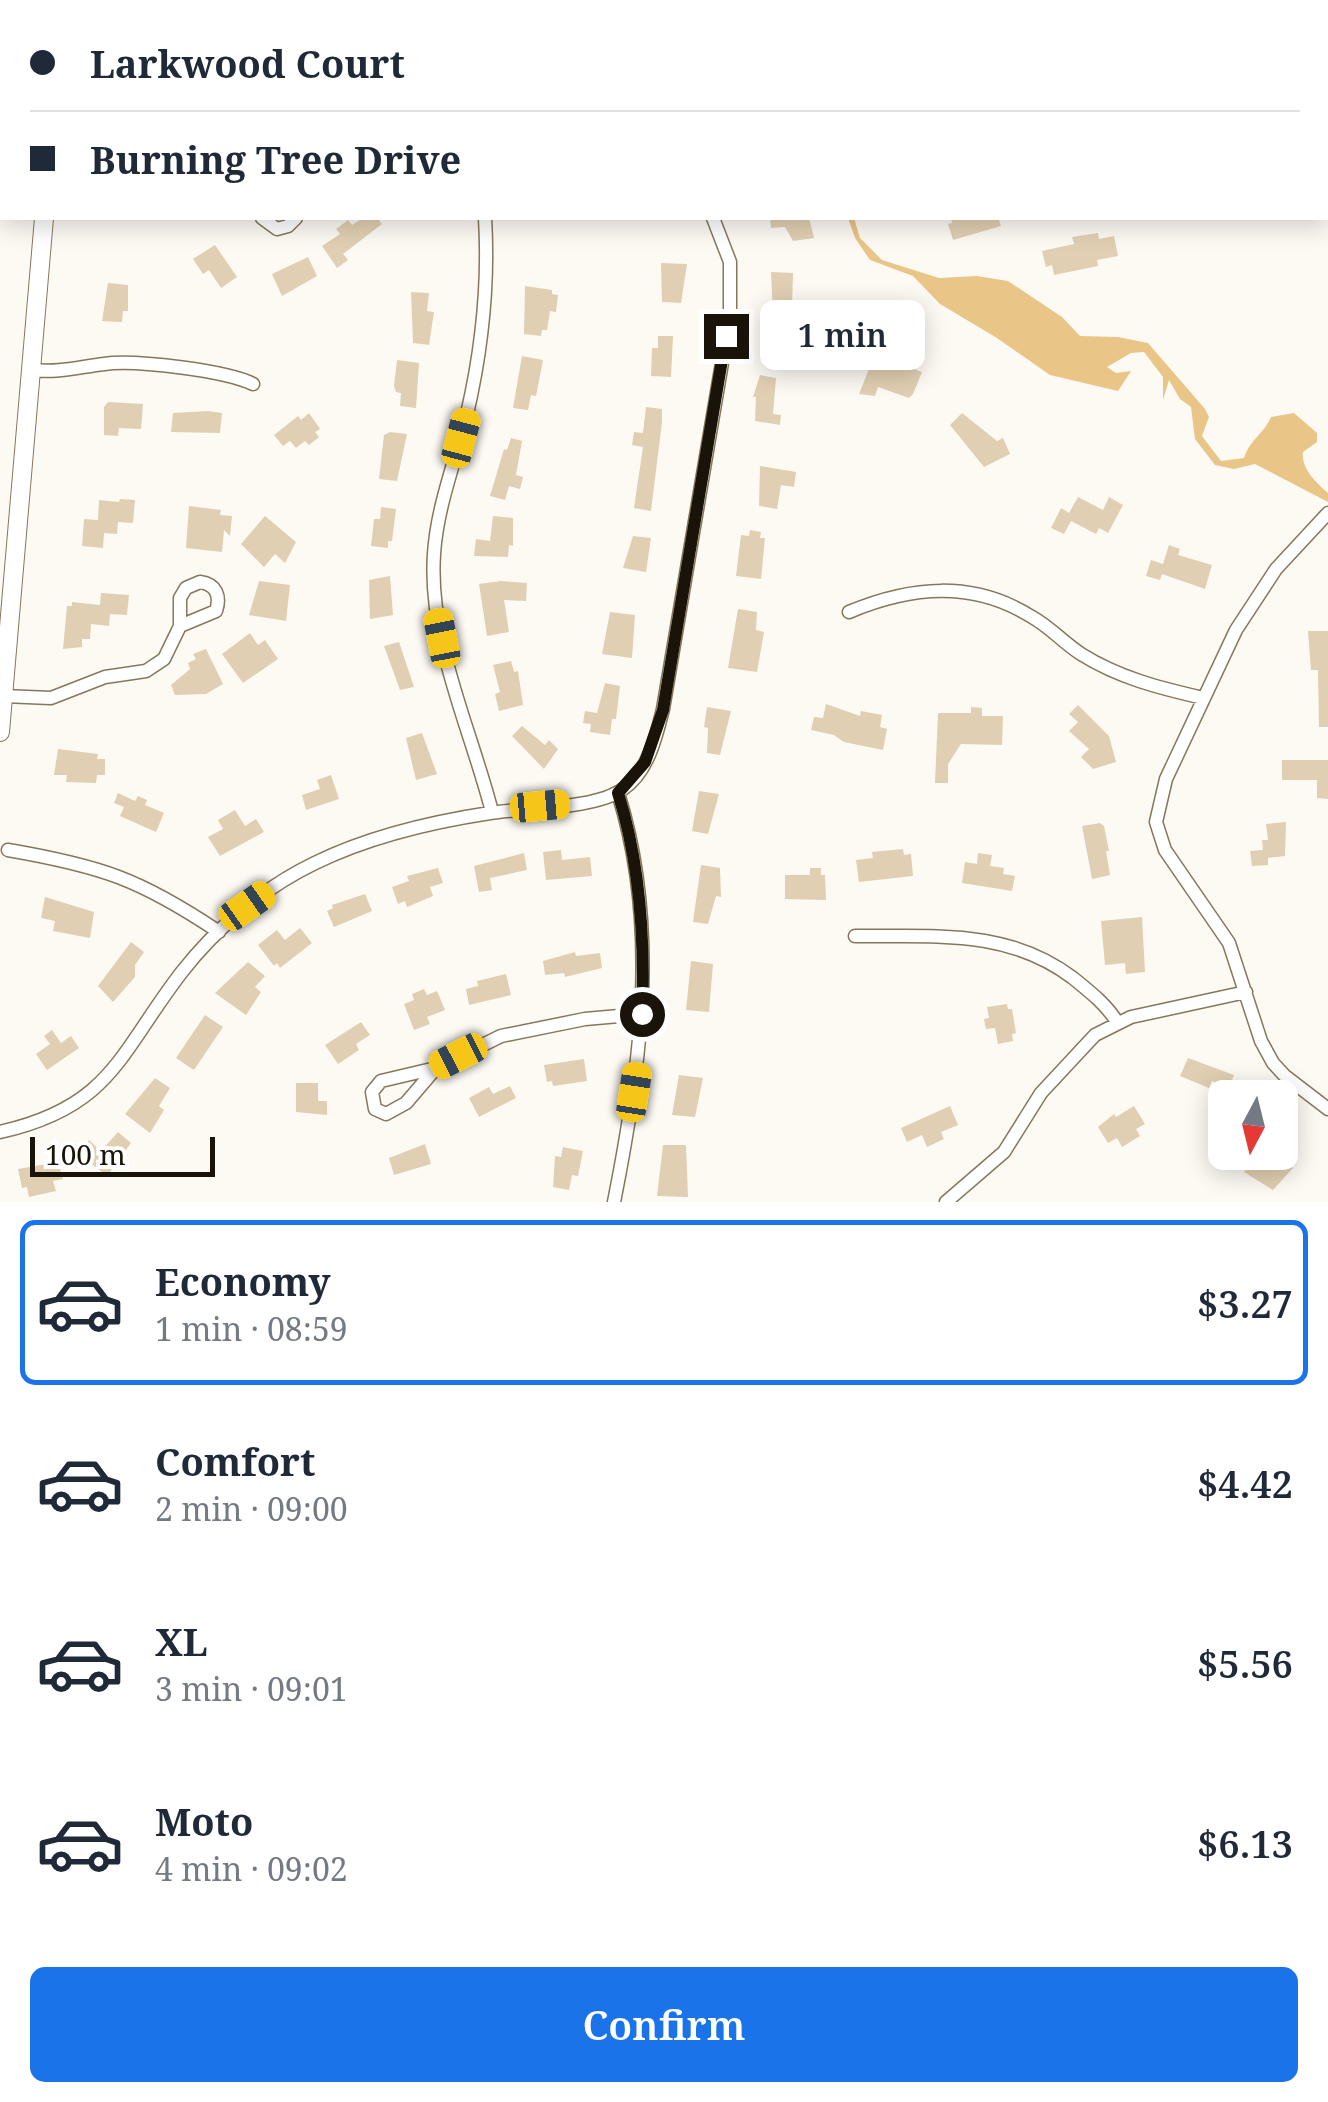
<!DOCTYPE html>
<meta charset="utf-8">
<style>
:root{--surface:#fff;--page:#f6f6f7;--text:#1f2937;--muted:#747a83;--line:#e0e1e3;--accent:#1a73e8}
body{margin:0;font-family:"Noto Serif",serif;background:var(--page);color:var(--text);height:100vh;display:flex;flex-direction:column;font-size:38px;white-space:nowrap}
*{box-sizing:border-box;margin:0}
p{font-size:32px;color:var(--muted)}
.icon{flex:none;width:55px;height:55px;fill:none;stroke:currentColor;stroke-width:2;stroke-linecap:round;stroke-linejoin:round}
.map{position:relative;height:1202px;overflow:hidden}
.details{display:flex;flex-direction:column;background:var(--surface);flex:1}
.details>*{flex:none}
.banner{position:absolute;left:0px;top:0px;width:1330px;height:220px;box-shadow:0 5px 25px #0003;display:grid;align-content:center;height:220px;padding:0 30px;background:var(--surface)}
.needle{width:65px;rotate:187deg}
.fabs{position:absolute;left:1208px;top:1080px;display:grid;gap:20px}
.fabs a{display:grid;place-items:center;width:90px;height:90px;border-radius:15px;background:var(--surface);box-shadow:0 5px 25px #0003;font-size:50px}
.scale{position:absolute;left:30px;bottom:25px;width:185px;box-sizing:border-box;padding-left:10px;border:5px solid #191309;border-top:0;font-size:28px;line-height:35px;white-space:nowrap;color:#191309;-webkit-text-stroke:8px #fff;paint-order:stroke}
.end{position:absolute;width:45px;height:45px;margin:-22px;border:12px solid #191309;background:#fff;box-shadow:0 0 0 5px #fff}
.from{border-radius:50%}
.bubble{position:absolute;height:70px;border-radius:15px;background:var(--surface);box-shadow:0 5px 25px #0003;font-size:32px;font-weight:600;line-height:70px;text-align:center}
.car{position:absolute;width:30px;height:60px;margin:-30px -15px;border-radius:12px;box-shadow:0 0 8px 2px #0007;background:linear-gradient(#f5c518 24%,#345 0 40%,#f5c518 0 76%,#345 0 86%,#f5c518 0)}
.banner b{display:flex;align-items:center;gap:35px;height:95px;font-size:38px}
.banner b+b{border-top:2px solid var(--line)}
.banner i{width:25px;height:25px;background:var(--text)}
ul{padding:18px 0 0;list-style:none}
li{display:flex;align-items:center;gap:30px;height:165px;margin:0 20px 15px;padding:0 10px;border:5px solid transparent;border-radius:15px}
li div{flex:1}
li b{display:block;font-size:38px}
li em{font-style:normal;font-weight:600}
li.current{border-color:var(--accent)}
li>.icon{width:90px;height:90px;stroke-width:1.5}
.primary-button{display:flex;gap:20px;margin-top:auto;padding:20px 30px}
.primary-button a{flex:1;height:115px;border-radius:15px;background:var(--accent);color:#fff;font-size:40px;font-weight:600;line-height:115px;text-align:center}
.map>svg:first-child{display:block}
</style>
<div class="map">
<svg width="1328" height="1202" viewBox="0 0 1328 1202">
<rect width="100%" height="100%" fill="#fdfaf4"/>
<!-- water -->
<path fill="#e9c588" d="M848 218H854L860 238 882 260 939 278 977 276 1008 281 1062 317 1080 336 1118 337 1148 343 1205 409 1209 417 1202 436 1221 461 1244 458C1251 438 1263 435 1271 417L1294 413 1317 433V442L1303 452C1301 469 1317 483 1328 493V502L1255 464 1234 469 1215 465 1195 439 1191 407 1180 399 1169 380 1163 400V377L1144 352 1131 353 1107 367 1116 373 1131 371 1118 391 1050 375 997 338 940 304 913 276 870 260 855 238Z"/>
<!-- building -->
<path fill="#e0cfb2" d="M363 218H377L382 224 343 254 348 260 337 268 322 246 340 234 336 229 348 220 352 225Z
M770 218H809L814 238 793 241 785 227 771 228Z
M951 218H998L1001 226 953 240 948 224 952 223Z
M1098 233 1099 239 1114 236 1118 256 1097 260 1098 266 1054 275 1052 265 1046 267 1042 251 1074 244 1072 237Z
M215 245 237 277 221 288 209 270 203 274 193 259Z
M308 257 317 276 282 296 272 274Z
M661 263 687 264 681 303 662 302Z
M771 272 793 273 792 308H802V322H792V337H774Z
M108 283 128 285V311H123L122 322 102 321Z
M525 286 552 290V294L558 295 556 312 550 311 547 330H542L541 336 524 334Z
M411 292 429 293 427 311 434 312 429 345 413 343Z
M658 336H673L671 377 651 376 652 348H658Z
M875 354 922 372 913 394 909 398 878 387 875 396 859 394Z
M522 356 543 360 536 396 531 395 528 410 513 408Z
M397 360 419 363 416 408 400 406 401 393 396 392 394 386Z
M760 375 776 378 773 414 781 415 780 425 755 421 756 397H753Z
M108 402 143 404 141 429 119 428 118 436 104 435V407Z
M646 407 662 409V422L651 511 634 508 643 447 632 445 634 432 643 433Z
M208 411 222 413 220 433 171 432 173 413Z
M309 413 320 429 315 432 319 437 309 445 305 441 296 448 290 441 283 446 274 435 298 416 301 420Z
M962 413 997 441 1003 438 1010 454 984 467 950 425Z
M390 432 407 434 397 481 379 479 384 435Z
M511 438 522 441 516 475 523 477 520 489 509 486 505 500 490 496 504 449 507 450Z
M760 466 796 472 794 487 781 485 777 509 759 506Z
M1078 497 1103 510 1109 497 1123 505 1108 533 1099 528 1096 534 1071 521 1064 534 1051 528 1061 508 1069 513Z
M120 499 135 500 133 523 118 522 117 534 104 533 103 548 82 546 84 519 98 520 99 500 119 502Z
M189 506 221 510 220 515 232 516 230 536 224 530 222 552 186 548Z
M381 507 396 509 392 541H388V548L371 546 374 519H380Z
M265 516 296 542 285 563 275 554 264 567 241 544Z
M493 516 513 518V546L509 545 508 557 474 556 476 539 490 541Z
M750 530 761 532 760 538H765L761 579 736 576 741 535 749 536Z
M633 536 651 538 646 572 623 568Z
M1169 545 1180 549 1178 555 1212 565 1205 589 1162 574 1160 580 1146 576 1151 560 1163 564Z
M390 576 393 615 370 619 369 580Z
M259 581 290 585 286 621 249 615Z
M501 581 527 583 526 601 504 600 509 632 487 636 479 584Z
M101 593 129 595 127 615 110 614 109 626 91 624 90 639H82V647L63 649 67 606H72V602L100 605Z
M738 609 757 612 756 630 764 632 757 672 728 668Z
M610 612 635 615 632 658 602 654Z
M1308 631H1328V727H1319L1318 670H1311Z
M250 633 258 645 265 640 278 659 243 683 222 654Z
M399 642 414 687 400 690 384 646Z
M206 649 223 684 206 694 175 695 171 685 190 669 188 663 196 659 193 654Z
M511 661 514 672 518 671 523 705 499 711 495 694 500 692 493 665Z
M605 683 620 686 616 719H612L610 735 590 732 591 724 583 723 585 711 597 713Z
M826 704 860 716 861 711 882 715 880 727 887 729 883 750 844 742 834 735 811 730 814 717 823 718Z
M1078 705 1109 736 1116 762 1093 769 1081 757 1089 749 1069 731 1078 722 1069 714Z
M707 707 731 711 720 755 707 753 708 728 704 727Z
M971 707 982 708V716H1003L1002 745 961 744 948 764V783H935L938 713H971Z
M522 726 545 745 549 740 558 749 544 769 512 736Z
M422 733 437 774 416 780 406 738Z
M58 749 98 754 97 759H105V775H97L96 783 66 782 67 775H54Z
M1282 760H1328V799L1317 798V780H1282Z
M331 775 339 799 306 810 302 795 320 789 317 780Z
M699 791 719 794 708 834 692 831Z
M118 793 135 801 138 796 147 800 145 805 164 813 156 832 120 816 124 807 114 803Z
M235 810 245 826 256 819 264 832 220 856 208 837 223 829 218 820Z
M1286 822 1285 856 1268 858V865L1252 866 1250 851 1263 850 1262 840H1268L1266 824Z
M1100 823 1104 826 1109 851H1106L1110 875 1092 879 1082 826Z
M903 849 904 855 911 854 913 876 859 882 856 860 873 858 872 852Z
M561 850 562 860 590 857 592 876 546 880 543 852Z
M524 853 527 870 490 878 492 890 479 892 474 866Z
M978 853 992 855 990 866 1004 868 1003 874 1015 876 1012 891 962 883 965 862 977 864Z
M701 865 720 868 721 897 716 896 708 924 693 922Z
M438 868 443 883 430 887 433 896 407 907 405 901 398 904 392 887 409 881 407 876Z
M810 868H821V875H825L826 900 785 899V875H810Z
M365 894 372 911 334 927 327 911 333 908 332 905Z
M45 897 94 912 90 938 53 931 55 921 41 918Z
M1142 917 1145 972 1126 974 1125 963 1105 965 1101 921Z
M300 928 312 943 280 968 277 963 274 966 258 945 277 930 285 940Z
M131 942 144 952 135 965V977L113 1002 98 986Z
M575 952 576 956 600 953 602 968 565 977 564 973 545 975 543 961Z
M691 961 713 964 709 1012 686 1010Z
M248 962 265 976 255 987 261 992 246 1015 215 993Z
M506 974 511 995 469 1005 466 989 478 986 477 981Z
M424 989 427 995 437 991 445 1010 427 1017 430 1024 414 1030 404 1004 414 1000 412 994Z
M1007 1004 1008 1009H1012L1016 1033 1012 1034 1013 1041 998 1044 995 1028 986 1029 984 1019 989 1018 987 1007Z
M205 1015 223 1027 194 1070 176 1058Z
M361 1022 370 1035 356 1044 359 1050 338 1064 325 1045Z
M52 1030 61 1043 71 1036 79 1048 47 1070 36 1054 50 1044 44 1036Z
M1188 1058 1234 1075 1229 1088 1212 1081 1209 1088 1180 1076Z
M584 1059 587 1081 553 1086 552 1081 547 1082 544 1065Z
M679 1075 703 1078 695 1117 672 1115Z
M155 1078 170 1088 159 1106 164 1110 150 1133 125 1114Z
M296 1083H318V1101H327V1115L296 1112Z
M510 1086 516 1098 479 1117 469 1098 489 1087 493 1094Z
M950 1106 958 1125 941 1132 944 1139 927 1147 922 1135 907 1142 901 1128Z
M1134 1106 1145 1124 1136 1129 1140 1136 1122 1147 1117 1138 1108 1143 1098 1127 1114 1114 1116 1117Z
M118 1132 131 1143 107 1176 77 1152 89 1140 101 1151Z
M425 1144 431 1164 394 1175 389 1158Z
M663 1145H686L688 1197 657 1196Z
M563 1147 583 1151 578 1176 572 1175 569 1190 553 1187 555 1156 561 1157Z
M1253 1152H1275L1293 1168 1273 1190 1244 1172 1252 1162 1248 1158Z
M58 1162 63 1179 53 1181 56 1191 29 1197 27 1187 22 1188 18 1169Z"/>
<g fill="none" stroke-linecap="round" stroke-linejoin="round">
<!-- street casing -->
<g stroke="#86775c" stroke-width="15">
<path id="street" d="M428 2 429 0
M1066 2V0
M1316 2V0
M262 218 277 229 288 226 296 218
M485 218C489 284 482 349 467 414 456 460 437 506 434 554 428 641 471 729 492 812
M33 370C58 373 79 367 104 364 134 359 227 371 253 384
M1328 513 1276 569 1236 630 1166 779 1156 822 1165 850 1229 943 1261 1041 1273 1063 1285 1076 1328 1109
M849 612C911 586 973 580 1032 617 1050 627 1064 643 1081 654 1119 678 1160 688 1203 698
M3 696 51 698 105 677 146 671 164 659 180 626 216 611C221 596 216 584 200 582L186 588 180 598V626
M8 850C101 866 140 879 219 932
M855 936C933 937 1007 928 1073 978 1089 991 1106 1004 1117 1022
M436 1068 406 1103 386 1114 375 1109 372 1092 381 1081 436 1068 501 1036 585 1019 642 1014
M0 1132C111 1107 119 1054 181 973 216 928 263 888 315 863 368 837 431 822 490 813 526 807 594 810 623 789 648 772 656 737 663 709L730 316V262L713 218
M614 1202C641 1067 660 927 618 793
M946 1202 1004 1152 1041 1093 1095 1035 1131 1017 1246 992"/>
</g>
<!-- secondary casing -->
<g stroke="#86775c" stroke-width="20">
<path id="secondary" d="M610 0 644 2
M63 2 64 0
M0 732 44 218"/>
</g>
<!-- street -->
<use href="#street" stroke="#fff" stroke-width="12"/>
<!-- secondary -->
<use href="#secondary" stroke="#fff" stroke-width="18"/>
</g>
<g fill="none" stroke-linecap="round" stroke-linejoin="round">
<!-- route -->
<path stroke="#191309" stroke-width="12" d="M642 1014C645 941 640 863 618 793L645 762 663 710 726 336"/>
</g>
</svg>
<div class="fabs">
<a><svg class="needle" viewBox="-14 -14 28 28"><path d="M0-13l5 13h-10z" fill="#e53935"/><path d="M0 13l5-13h-10z" fill="#747a83"/></svg></a>
</div>
<div class="scale">100 m</div>
<i class="end from" style="left:642px;top:1014px"></i>
<i class="end" style="left:726px;top:336px"></i>
<div class="bubble" style="left:760px;top:300px;width:165px">1 min</div>
<i class="car" style="left:461px;top:438px;rotate:15deg"></i>
<i class="car" style="left:442px;top:638px;rotate:349deg"></i>
<i class="car" style="left:540px;top:806px;rotate:85deg"></i>
<i class="car" style="left:247px;top:906px;rotate:55deg"></i>
<i class="car" style="left:458px;top:1056px;rotate:243deg"></i>
<i class="car" style="left:634px;top:1092px;rotate:9deg"></i>
<div class="banner">
<b><i class="from"></i>Larkwood Court</b>
<b><i></i>Burning Tree Drive</b>
</div>
</div>
<section class="details">
<ul>
<li class="current"><svg class="icon" aria-label="car" viewBox="0 0 24 24"><path d="M5 17H2v-5l4-1 3-4h7l3 4 3 1v5h-3M9 17h6M6 11h13"/><circle cx="7" cy="17" r="2"/><circle cx="17" cy="17" r="2"/></svg><div><b>Economy</b><p>1 min · 08:59</p></div><em>$3.27</em></li>
<li><svg class="icon" aria-label="car" viewBox="0 0 24 24"><path d="M5 17H2v-5l4-1 3-4h7l3 4 3 1v5h-3M9 17h6M6 11h13"/><circle cx="7" cy="17" r="2"/><circle cx="17" cy="17" r="2"/></svg><div><b>Comfort</b><p>2 min · 09:00</p></div><em>$4.42</em></li>
<li><svg class="icon" aria-label="car" viewBox="0 0 24 24"><path d="M5 17H2v-5l4-1 3-4h7l3 4 3 1v5h-3M9 17h6M6 11h13"/><circle cx="7" cy="17" r="2"/><circle cx="17" cy="17" r="2"/></svg><div><b>XL</b><p>3 min · 09:01</p></div><em>$5.56</em></li>
<li><svg class="icon" aria-label="car" viewBox="0 0 24 24"><path d="M5 17H2v-5l4-1 3-4h7l3 4 3 1v5h-3M9 17h6M6 11h13"/><circle cx="7" cy="17" r="2"/><circle cx="17" cy="17" r="2"/></svg><div><b>Moto</b><p>4 min · 09:02</p></div><em>$6.13</em></li>
</ul>
<div class="primary-button"><a>Confirm</a></div>
</section>
